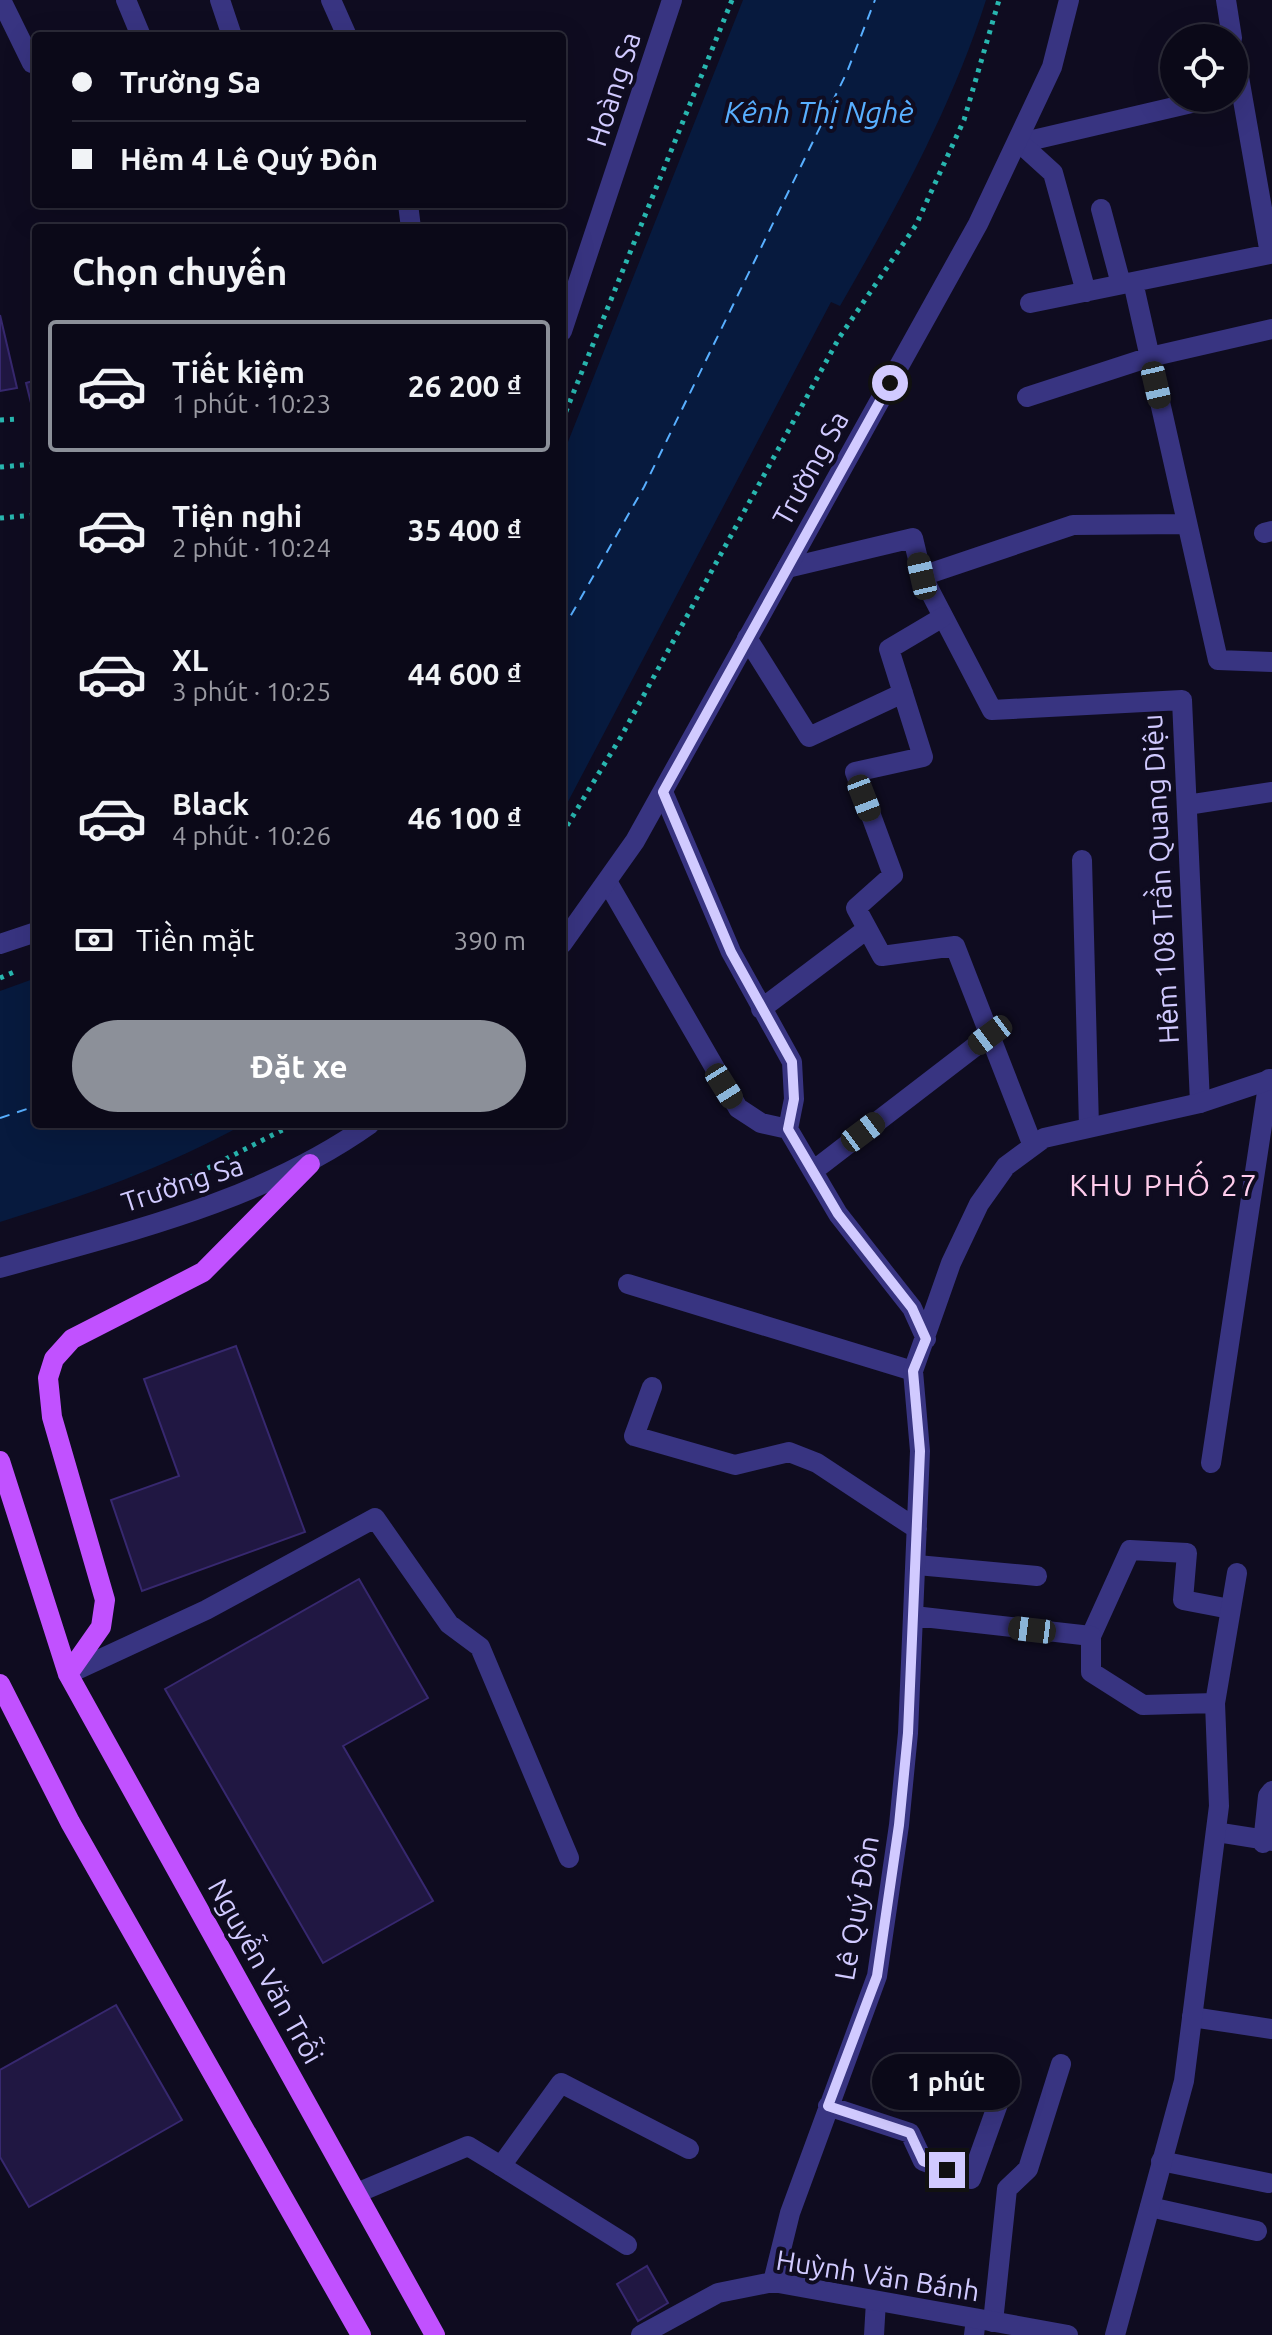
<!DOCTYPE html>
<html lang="vi">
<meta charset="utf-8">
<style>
:root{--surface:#0b0918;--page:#191725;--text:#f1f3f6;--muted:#9a9aa2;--line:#2b2a37;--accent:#8c9099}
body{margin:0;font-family:Ubuntu,sans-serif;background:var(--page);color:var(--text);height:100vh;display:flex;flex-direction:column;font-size:30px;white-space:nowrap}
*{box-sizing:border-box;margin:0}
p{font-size:26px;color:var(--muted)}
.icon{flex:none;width:44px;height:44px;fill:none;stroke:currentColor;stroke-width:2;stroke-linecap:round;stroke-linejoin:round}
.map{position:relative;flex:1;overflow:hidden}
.sheet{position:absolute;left:32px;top:224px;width:534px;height:904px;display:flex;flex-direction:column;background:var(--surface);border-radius:8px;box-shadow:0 8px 32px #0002,0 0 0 2px var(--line)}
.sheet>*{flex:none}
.hud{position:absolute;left:32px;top:32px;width:534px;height:176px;border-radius:8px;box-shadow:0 8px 32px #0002,0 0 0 2px var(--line);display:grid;align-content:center;height:176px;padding:0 40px;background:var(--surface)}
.controls{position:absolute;left:1160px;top:24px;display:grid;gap:16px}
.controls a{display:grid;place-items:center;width:88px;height:88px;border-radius:50%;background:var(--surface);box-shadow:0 8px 32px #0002,0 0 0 2px var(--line);font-size:40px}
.end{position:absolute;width:36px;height:36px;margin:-18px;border:10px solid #d1caff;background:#111;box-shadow:0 0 0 4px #111}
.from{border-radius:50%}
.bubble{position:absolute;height:56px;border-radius:28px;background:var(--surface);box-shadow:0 8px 32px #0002,0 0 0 2px var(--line);font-size:26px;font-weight:700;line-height:56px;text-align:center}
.car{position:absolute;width:24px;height:48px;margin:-24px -12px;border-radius:10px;box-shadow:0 0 6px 2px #0007;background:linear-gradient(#222 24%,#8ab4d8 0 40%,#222 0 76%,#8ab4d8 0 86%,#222 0)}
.hud b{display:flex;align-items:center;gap:28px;height:76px;font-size:30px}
.hud b+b{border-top:2px solid var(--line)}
.hud i{width:20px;height:20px;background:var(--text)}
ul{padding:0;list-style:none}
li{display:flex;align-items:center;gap:24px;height:132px;margin:0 16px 12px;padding:0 24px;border:4px solid transparent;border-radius:8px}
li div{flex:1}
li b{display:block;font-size:30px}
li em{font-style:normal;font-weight:700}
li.selected{border-color:var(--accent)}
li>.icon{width:72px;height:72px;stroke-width:1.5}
h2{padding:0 40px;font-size:36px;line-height:96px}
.pay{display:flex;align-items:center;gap:20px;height:88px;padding:0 40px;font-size:30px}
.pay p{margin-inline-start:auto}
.cta{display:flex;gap:16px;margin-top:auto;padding:16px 40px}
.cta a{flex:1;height:92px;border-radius:48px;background:var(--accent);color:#fff;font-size:32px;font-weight:700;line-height:92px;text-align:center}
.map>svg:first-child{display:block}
</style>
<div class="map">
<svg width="1272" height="2335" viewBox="0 0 1272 2335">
<rect width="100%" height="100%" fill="#0f0c20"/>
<!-- water -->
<path fill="#071a3e" d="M743 0H986C951 109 897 207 840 306L831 302 562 813V457Z
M36 978V1124H244C167 1167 84 1196 0 1222V991Z"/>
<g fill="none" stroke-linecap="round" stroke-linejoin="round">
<!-- ferry -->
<path stroke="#58afff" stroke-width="2" stroke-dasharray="10 8" stroke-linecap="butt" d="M562 631 644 487 847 72 875 0
M0 1118 36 1106"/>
</g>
<!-- building -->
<path fill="#201742" stroke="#37286f" stroke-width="2" d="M0 315 17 388 0 391Z
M36 380V423L26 383Z
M236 1346 305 1532 142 1591 111 1500 179 1476 144 1379Z
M359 1579 428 1698 343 1746 433 1901 323 1963 165 1689Z
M116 2005 182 2120 29 2207 0 2157V2070Z
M647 2266 668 2303 638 2321 617 2284Z"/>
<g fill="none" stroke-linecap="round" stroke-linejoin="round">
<!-- path -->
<path stroke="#28b6af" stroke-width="5" stroke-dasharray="4 6" stroke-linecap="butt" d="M0 420 17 419
M562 421 732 0
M0 467 36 464
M0 518 36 515
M562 834 622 735 839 338 916 225 964 120 999 0
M0 978 14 972
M181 1182 294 1124"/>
<!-- service -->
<path stroke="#383481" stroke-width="20" d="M126 0 141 36
M220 0 232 36
M331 0 347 36
M1020 143 1213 98
M408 204 411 228
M922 576 992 710 1182 700 1200 1103
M1187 805 1272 792
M1082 860 1089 1127
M628 1284 913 1371
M1211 1463 1269 1079
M917 1565 1037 1576
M1091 1636 1130 1550 1187 1553 1183 1600 1230 1609
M1216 1832 1272 1841
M1263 1843 1268 1796 1272 1791
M1192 2017 1272 2029
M1161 2161 1268 2183
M501 2166 627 2245
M1150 2207 1257 2231"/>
<!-- minor -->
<path stroke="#383481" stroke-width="20" d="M1 0 32 63
M1226 0 1232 38
M1020 143 1053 173 1086 292
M1101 209 1121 284
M1133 282 1218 660 1272 662
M1030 303 1270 254 1234 49
M1027 397 1150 357 1272 329
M1264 533 1272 531
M787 568 913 538 922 576 1073 525 1187 524
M943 617 889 649 923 757 855 772 893 875 856 908 882 956 955 946 1033 1146
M747 638 809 737 903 693
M663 792 731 952 792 1062 794 1099 788 1129
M608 883 738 1108 761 1123 788 1129
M761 1009 867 929
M788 1129 838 1214 912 1308 926 1339
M813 1171 990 1035
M652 1387 634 1436 735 1465 789 1452 817 1463 917 1529
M914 1616 1091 1636V1672L1143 1705 1215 1703
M68 1674 206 1610 375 1518 449 1624 480 1647 569 1858
M828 2106 910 2133 923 2161 971 2179 1004 2087
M357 2193 468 2146 501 2166 561 2083 689 2149
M773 2282 790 2213 877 1976 899 1825 908 1733 920 1451 913 1371 951 1263 979 1204 1006 1166 1044 1138 1200 1103 1272 1079
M993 2322 1007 2189 1028 2169 1061 2064
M874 2335 876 2301
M974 2335 976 2319
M1115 2335 1184 2081 1219 1806 1215 1703 1237 1573"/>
<!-- tertiary -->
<path stroke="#383481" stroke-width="20" d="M562 331 672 0
M0 944 36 932
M562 944 635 841 978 224 1052 67 1069 0
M0 1268C127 1232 260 1202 370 1124
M641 2335 718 2293 773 2282 1068 2335"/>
<!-- primary -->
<path stroke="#c151ff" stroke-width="20" d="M0 1461 68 1674 435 2335
M68 1674 101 1627 105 1600 52 1417 48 1378 54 1359 72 1339 203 1272 310 1164
M0 1684 70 1822 361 2335"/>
</g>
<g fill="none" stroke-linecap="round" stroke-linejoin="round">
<!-- route -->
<path stroke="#d1caff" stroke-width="10" d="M890 383 663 792 731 952 792 1062 794 1099 788 1129 838 1214 912 1308 926 1339 913 1371 920 1451 908 1733 899 1825 877 1976 828 2106 910 2133 923 2161 947 2170"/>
</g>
<g text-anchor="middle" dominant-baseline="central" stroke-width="8" stroke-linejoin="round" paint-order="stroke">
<!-- street labels -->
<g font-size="28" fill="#d1caff" stroke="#0f0c20">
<text transform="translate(613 89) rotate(-72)">Hoàng Sa</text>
<text transform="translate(810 468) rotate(-61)">Trường Sa</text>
<text transform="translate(1160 879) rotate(-93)">Hẻm 108 Trần Quang Diệu</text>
<text transform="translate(182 1183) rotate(-18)">Trường Sa</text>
<text transform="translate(856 1908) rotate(-80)">Lê Quý Ðôn</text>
<text transform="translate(266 1971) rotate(61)">Nguyễn Văn Trỗi</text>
<text transform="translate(878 2275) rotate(9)">Huỳnh Văn Bánh</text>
</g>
<!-- water labels -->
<g font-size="30" font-style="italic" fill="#58afff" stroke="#0f0c20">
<text x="819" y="112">Kênh Thị Nghè</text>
</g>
<!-- neighbourhood labels -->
<g font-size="30" letter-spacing="2" fill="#ffccec" stroke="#0f0c20">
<text x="1164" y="1185">KHU PHỐ 27</text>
</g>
</g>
</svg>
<div class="controls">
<a><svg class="icon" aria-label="locate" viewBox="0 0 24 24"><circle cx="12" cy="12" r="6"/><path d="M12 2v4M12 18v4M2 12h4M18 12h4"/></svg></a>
</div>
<i class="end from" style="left:890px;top:383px"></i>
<i class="end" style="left:947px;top:2170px"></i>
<div class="bubble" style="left:872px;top:2054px;width:148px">1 phút</div>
<i class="car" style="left:1156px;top:385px;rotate:167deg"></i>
<i class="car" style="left:922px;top:576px;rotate:347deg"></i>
<i class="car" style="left:864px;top:798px;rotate:159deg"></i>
<i class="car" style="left:990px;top:1035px;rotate:233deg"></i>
<i class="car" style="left:724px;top:1086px;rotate:148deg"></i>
<i class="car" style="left:863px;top:1132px;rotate:53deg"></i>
<i class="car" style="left:1032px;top:1630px;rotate:277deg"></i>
<div class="hud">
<b><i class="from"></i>Trường Sa</b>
<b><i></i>Hẻm 4 Lê Quý Đôn</b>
</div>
<section class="sheet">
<h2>Chọn chuyến</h2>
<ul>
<li class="selected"><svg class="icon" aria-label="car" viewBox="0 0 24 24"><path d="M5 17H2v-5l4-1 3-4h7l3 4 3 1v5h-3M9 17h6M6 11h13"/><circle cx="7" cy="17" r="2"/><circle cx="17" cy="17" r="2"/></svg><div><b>Tiết kiệm</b><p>1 phút · 10:23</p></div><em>26 200 ₫</em></li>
<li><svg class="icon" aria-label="car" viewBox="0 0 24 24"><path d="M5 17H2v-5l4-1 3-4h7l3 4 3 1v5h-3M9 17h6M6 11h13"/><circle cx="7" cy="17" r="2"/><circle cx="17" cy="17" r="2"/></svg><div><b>Tiện nghi</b><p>2 phút · 10:24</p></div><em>35 400 ₫</em></li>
<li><svg class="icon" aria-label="car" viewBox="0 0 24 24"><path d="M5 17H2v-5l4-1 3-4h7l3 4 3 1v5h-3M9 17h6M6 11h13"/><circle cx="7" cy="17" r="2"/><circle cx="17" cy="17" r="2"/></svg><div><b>XL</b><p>3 phút · 10:25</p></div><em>44 600 ₫</em></li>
<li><svg class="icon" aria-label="car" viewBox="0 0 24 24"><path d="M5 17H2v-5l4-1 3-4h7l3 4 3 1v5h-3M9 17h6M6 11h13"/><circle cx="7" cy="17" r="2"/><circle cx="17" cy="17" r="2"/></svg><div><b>Black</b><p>4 phút · 10:26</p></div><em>46 100 ₫</em></li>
</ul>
<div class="pay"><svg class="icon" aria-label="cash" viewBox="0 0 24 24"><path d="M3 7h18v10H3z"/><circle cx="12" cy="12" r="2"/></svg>Tiền mặt<p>390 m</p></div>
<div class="cta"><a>Đặt xe</a></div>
</section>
</div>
